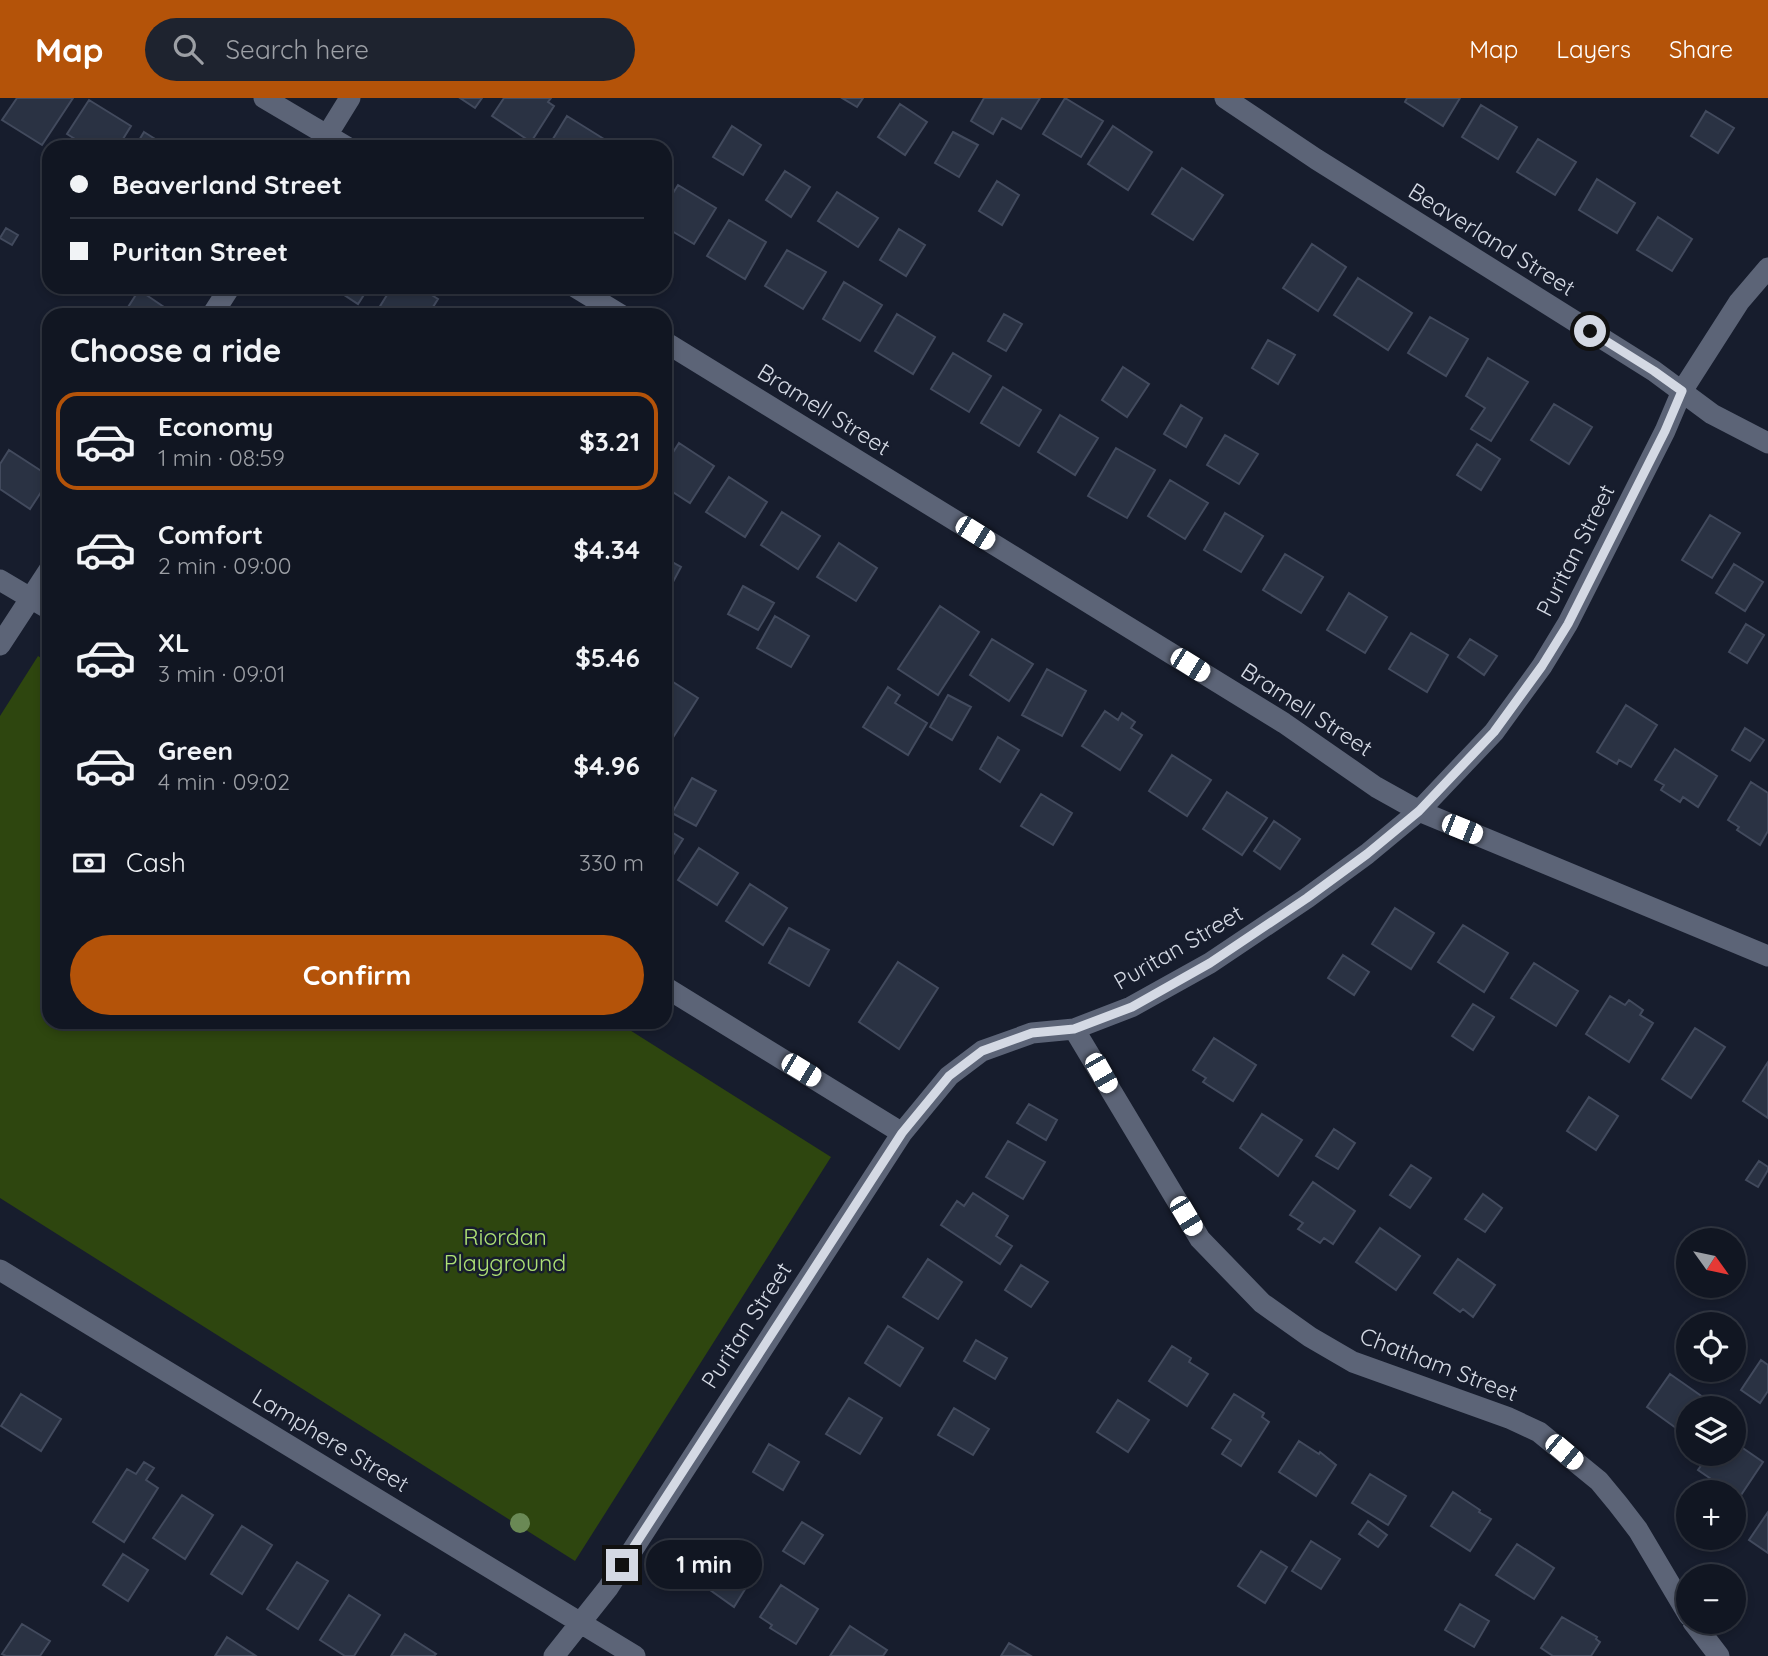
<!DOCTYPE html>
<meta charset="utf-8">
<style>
:root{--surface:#111622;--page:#1e232f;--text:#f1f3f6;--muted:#9c9fa5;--line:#303540;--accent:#b45309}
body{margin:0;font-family:Quicksand,sans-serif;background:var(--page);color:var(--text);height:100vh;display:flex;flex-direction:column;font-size:26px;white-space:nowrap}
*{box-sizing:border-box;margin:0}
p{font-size:23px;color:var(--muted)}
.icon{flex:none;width:38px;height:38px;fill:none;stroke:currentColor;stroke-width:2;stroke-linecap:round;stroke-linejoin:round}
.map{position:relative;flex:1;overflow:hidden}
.drawer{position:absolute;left:42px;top:210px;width:630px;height:721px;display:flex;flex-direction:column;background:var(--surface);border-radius:21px;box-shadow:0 4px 10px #0003,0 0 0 2px var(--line)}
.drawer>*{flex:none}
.banner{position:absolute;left:42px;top:42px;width:630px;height:154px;border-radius:21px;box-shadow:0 4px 10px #0003,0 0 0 2px var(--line);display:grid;align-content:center;height:154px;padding:0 28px;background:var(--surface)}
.needle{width:46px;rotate:123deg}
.buttons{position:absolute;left:1676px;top:1130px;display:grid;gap:14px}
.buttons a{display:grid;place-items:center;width:70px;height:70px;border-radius:50%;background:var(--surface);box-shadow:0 4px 10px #0003,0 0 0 2px var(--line);font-size:35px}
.end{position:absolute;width:32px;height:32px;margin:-16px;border:9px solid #d4d9e4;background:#111;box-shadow:0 0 0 4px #111}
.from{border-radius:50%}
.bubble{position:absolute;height:49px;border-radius:24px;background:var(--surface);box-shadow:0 4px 10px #0003,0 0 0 2px var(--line);font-size:23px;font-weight:700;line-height:49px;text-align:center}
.car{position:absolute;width:21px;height:42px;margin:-21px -10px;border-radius:9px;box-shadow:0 0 5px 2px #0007;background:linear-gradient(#fff 24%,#345 0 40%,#fff 0 76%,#345 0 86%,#fff 0)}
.banner b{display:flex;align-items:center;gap:24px;height:66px;font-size:26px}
.banner b+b{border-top:2px solid var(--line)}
.banner i{width:18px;height:18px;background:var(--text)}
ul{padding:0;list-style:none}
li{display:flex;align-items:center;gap:21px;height:98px;margin:0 14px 10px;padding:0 14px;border:4px solid transparent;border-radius:21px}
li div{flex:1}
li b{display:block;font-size:26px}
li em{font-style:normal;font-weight:700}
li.selected{border-color:var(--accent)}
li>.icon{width:63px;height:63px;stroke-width:1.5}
h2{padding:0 28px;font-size:32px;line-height:84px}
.pay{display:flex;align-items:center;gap:18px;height:77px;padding:0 28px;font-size:26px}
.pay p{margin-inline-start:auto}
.button{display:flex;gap:14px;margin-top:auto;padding:14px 28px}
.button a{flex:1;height:80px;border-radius:42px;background:var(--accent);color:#fff;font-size:28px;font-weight:700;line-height:80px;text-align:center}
header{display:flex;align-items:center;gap:42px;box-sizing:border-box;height:98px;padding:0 35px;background:var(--accent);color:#fff}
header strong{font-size:33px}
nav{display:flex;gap:38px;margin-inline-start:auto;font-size:24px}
.search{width:490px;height:63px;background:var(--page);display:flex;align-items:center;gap:18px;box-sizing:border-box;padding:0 24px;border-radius:38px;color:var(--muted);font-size:26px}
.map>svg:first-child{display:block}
</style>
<header>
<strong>Map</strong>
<div class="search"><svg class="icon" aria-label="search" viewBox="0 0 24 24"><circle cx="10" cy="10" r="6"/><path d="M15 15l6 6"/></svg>Search here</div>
<nav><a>Map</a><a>Layers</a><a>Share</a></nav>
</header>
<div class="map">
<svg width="1768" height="1558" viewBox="0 0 1768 1558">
<rect width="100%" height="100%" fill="#171d2d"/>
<!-- green -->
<path fill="#2e460f" d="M38 558 49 565V924H617L831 1059 575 1463 0 1100V618Z"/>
<!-- building -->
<path fill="#2a3243" stroke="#424a5d" stroke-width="2" d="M17 0H73L42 47 2 22Z
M460 0H482L475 10Z
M504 0H551L548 4 554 8 531 44 492 18Z
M842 0H863L857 9Z
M984 0H1040L1021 31 1002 20 993 36 971 23Z
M1065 0 1103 23 1081 59 1043 36Z
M1407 0H1460L1443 28 1405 4Z
M89 2 131 28 118 49H88L67 36Z
M900 6 927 24 905 57 878 39Z
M1481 7 1517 29 1498 61 1462 39Z
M1706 13 1734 30 1718 55 1691 38Z
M567 18 604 41 600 49H548Z
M732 28 761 47 743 77 713 59Z
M1113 28 1152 54 1128 92 1088 66Z
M144 34 168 49H135Z
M953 34 978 47 959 79 935 65Z
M1538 41 1576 64 1555 97 1517 74Z
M1182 70 1223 97 1193 142 1152 116Z
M785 73 810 89 791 119 766 102Z
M1597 81 1635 105 1617 135 1579 112Z
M997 83 1019 97 1002 127 979 113Z
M678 87 716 110 694 146 665 129V108Z
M837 94 878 120 858 149 818 123Z
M1658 119 1692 141 1672 173 1637 152Z
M729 122 766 144 745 181 707 158Z
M6 130 18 137 12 147 0 140Z
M899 131 925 147 906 178 880 162Z
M1312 146 1346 169 1318 213 1283 190Z
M787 152 826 174 803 211 765 188Z
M1358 180 1412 215 1388 252 1334 217Z
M844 184 882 207 860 243 823 221Z
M332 189H369L358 206Z
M392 189H419L438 201 428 217H383L377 213Z
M139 192 164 209 159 217H123Z
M897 216 935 239 913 276 875 253Z
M1004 216 1022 226 1006 253 988 243Z
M1430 219 1468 241 1446 278 1408 255Z
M1268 242 1295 257 1278 286 1252 270Z
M953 255 991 278 969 314 931 291Z
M1488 260 1528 284 1491 343 1471 331 1485 310 1466 298Z
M1123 269 1149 286 1127 319 1102 302Z
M1003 289 1041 312 1019 348 981 325Z
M1554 306 1592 329 1569 366 1531 342Z
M1181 307 1202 320 1186 349 1164 336Z
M1060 317 1098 340 1075 377 1038 354Z
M1225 337 1258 356 1239 386 1207 367Z
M679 345 714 368 690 405 665 389V367Z
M1477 346 1500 361 1481 392 1457 377Z
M1116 350 1155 372 1127 420 1088 398Z
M9 352 49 378V382L30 411 0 391V366Z
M729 379 767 404 745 439 706 414Z
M1170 382 1208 405 1185 441 1148 418Z
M782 414 820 438 798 471 761 447Z
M1225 415 1263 438 1241 474 1204 452Z
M1710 417 1740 435 1712 480 1682 462Z
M839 445 877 470 856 503 817 479Z
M1285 456 1323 479 1301 515 1263 492Z
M665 460 681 469 665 499Z
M1734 466 1763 484 1745 513 1716 495Z
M743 488 774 505 758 532 728 516Z
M1349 495 1387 519 1365 555 1327 532Z
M940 508 979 534 938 597 898 571Z
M775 518 809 538 791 569 757 550Z
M1746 526 1764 537 1747 565 1729 554Z
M1411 535 1448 557 1427 594 1389 571Z
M992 541 1033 566 1009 603 970 577Z
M1470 541 1497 558 1484 577 1458 559Z
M1047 571 1086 593 1062 638 1022 617Z
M670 582 698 600 672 641 665 636V590Z
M888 589 900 597 895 605 927 625 908 657 863 629Z
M948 597 971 609 952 642 930 629Z
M1626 607 1657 627 1631 669 1619 662 1617 666 1597 654Z
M1105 613 1118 622 1122 615 1135 624 1131 630 1142 637 1120 672 1082 648Z
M1745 630 1764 642 1750 663 1732 652Z
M998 639 1019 652 1000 684 980 671Z
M1675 651 1717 678 1698 709 1683 699 1680 704 1661 692 1664 687 1655 682Z
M1172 657 1211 682 1187 718 1149 693Z
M692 680 716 693 696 728 672 715Z
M1751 684 1768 695V733L1760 747 1737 732 1739 729 1728 722Z
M1227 694 1267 720 1242 757 1203 731Z
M1041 696 1072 715 1053 747 1021 728Z
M1274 723 1300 741 1280 771 1254 753Z
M665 730 683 741 665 770Z
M699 750 738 775 717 807 678 782Z
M750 786 787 810 763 847 726 823Z
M1395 810 1434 835 1411 871 1372 846Z
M1463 827 1508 855 1484 894 1438 864Z
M789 830 829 852 809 888 769 865Z
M1343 857 1369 874 1354 897 1328 880Z
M898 864 938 890 899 951 859 924Z
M1534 865 1578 893 1556 928 1511 900Z
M1610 898 1625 907 1629 902 1643 912 1640 917 1653 925 1629 964 1586 936Z
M1473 906 1494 919 1473 952 1452 938Z
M1695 930 1725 949 1691 1000 1662 981Z
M1214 940 1256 967 1233 1003 1203 984 1206 980 1193 972Z
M1768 964V1020L1743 1003Z
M1589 999 1618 1018 1596 1052 1567 1033Z
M1029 1006 1057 1022 1046 1042 1017 1025Z
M1262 1016 1302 1042 1278 1078 1240 1050Z
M1334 1031 1355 1045 1338 1071 1316 1058Z
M1008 1043 1045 1064 1023 1101 986 1079Z
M1759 1063 1768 1069V1072L1758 1089 1746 1082Z
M1411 1067 1431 1080 1410 1110 1390 1097Z
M1313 1084 1355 1113 1333 1146 1324 1140 1320 1145 1298 1131 1303 1125 1290 1117Z
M973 1095 1008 1118 996 1138 1012 1148 1000 1166 941 1127 957 1103 964 1108Z
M1483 1096 1502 1110 1485 1134 1465 1121Z
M1380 1130 1420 1158 1396 1192 1356 1164Z
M928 1161 962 1184 938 1221 903 1199Z
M1458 1161 1495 1187 1473 1219 1463 1211 1460 1214 1434 1195Z
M1021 1167 1048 1184 1031 1209 1005 1192Z
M888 1228 923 1250 900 1288 865 1265Z
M976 1242 1007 1260 995 1281 964 1263Z
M1172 1248 1191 1260 1189 1264 1208 1276 1187 1308 1149 1283Z
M1761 1262 1768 1267V1293L1760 1305 1741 1292Z
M1670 1276 1710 1304 1706 1311H1689L1687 1338 1647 1309Z
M21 1296 61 1321 41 1353 1 1328Z
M1234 1296 1264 1315 1262 1319 1269 1324 1241 1368 1222 1356 1231 1342 1212 1330Z
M849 1300 882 1320 860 1356 826 1336Z
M1118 1302 1149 1322 1128 1354 1097 1334Z
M954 1310 989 1331 973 1357 938 1337Z
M1299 1343 1319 1356 1320 1354 1336 1367 1316 1398 1279 1374Z
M1734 1344 1763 1364 1739 1400 1698 1372 1709 1356H1734Z
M769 1346 799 1364 783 1392 753 1374Z
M144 1364 154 1370 146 1382 158 1390 124 1444 93 1424 127 1371 136 1376Z
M1370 1376 1406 1398 1388 1427 1352 1405Z
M1453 1394 1480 1412 1479 1414 1491 1421 1470 1453 1431 1428Z
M182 1397 213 1417 185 1461 153 1440Z
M1768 1414V1455L1749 1442Z
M1368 1423 1387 1437 1378 1449 1359 1436Z
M802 1424 823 1437 804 1466 783 1453Z
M242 1428 272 1447 242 1496 211 1476Z
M1311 1443 1340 1461 1321 1491 1292 1473Z
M1517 1446 1554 1470 1534 1501 1496 1477Z
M717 1450 755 1475 734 1509 696 1482Z
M1261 1453 1287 1469 1265 1505 1238 1488Z
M123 1456 148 1472 128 1503 103 1487Z
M297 1464 328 1483 298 1531 267 1511Z
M781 1487 818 1511 796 1546 770 1530 772 1527 760 1519Z
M349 1497 380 1517 354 1558H345L320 1542Z
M1460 1506 1489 1523 1474 1549 1445 1532Z
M1562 1519 1597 1539 1596 1541 1600 1544 1591 1558H1553L1541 1550Z
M22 1526 50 1543 40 1558H6L2 1556Z
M850 1528 887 1552 883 1558H830Z
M405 1536 436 1556 434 1558H391Z
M227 1539 256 1558H215Z
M1009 1545 1031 1558H1001Z"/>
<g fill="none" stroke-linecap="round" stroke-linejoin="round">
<!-- minor -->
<path stroke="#5c6477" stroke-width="21" d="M264 0 347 49
M1225 0 1316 61 1654 273 1712 316 1768 345
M321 47 350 0
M575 189 621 217
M212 217 230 189
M665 244 1284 625 1376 689 1419 713 1768 858
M0 482 49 511
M0 547 49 472
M665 889 902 1035
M1074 931 1200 1141 1262 1205 1310 1239 1353 1264 1509 1320 1539 1334 1599 1383 1618 1406 1638 1432 1689 1518
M0 1172 635 1558
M1693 1524 1719 1558
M554 1558 608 1490 902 1035 949 978 982 953 1032 935 1074 931 1131 909 1210 865 1307 800 1367 756 1419 713 1494 634 1542 568 1568 525 1665 333 1682 293 1739 204 1768 170"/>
</g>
<!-- trees -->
<circle fill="#6a8955" cx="520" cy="1425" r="10"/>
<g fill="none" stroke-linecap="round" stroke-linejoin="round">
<!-- route -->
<path stroke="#d4d9e4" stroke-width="9" d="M622 1467 902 1035 949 978 982 953 1032 935 1074 931 1132 909 1210 865 1307 800 1367 756 1419 713 1494 634 1542 568 1568 526 1665 333 1682 293 1654 273 1590 233"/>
</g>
<g text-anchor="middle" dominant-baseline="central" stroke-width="5" stroke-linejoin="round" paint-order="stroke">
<!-- street labels -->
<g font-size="23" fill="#d4d9e4" stroke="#171d2d">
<text transform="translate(1492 141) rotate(32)">Beaverland Street</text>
<text transform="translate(824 311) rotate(32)">Bramell Street</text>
<text transform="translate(1575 452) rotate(-63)">Puritan Street</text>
<text transform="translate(1307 611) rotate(33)">Bramell Street</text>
<text transform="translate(1178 849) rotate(-30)">Puritan Street</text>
<text transform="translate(746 1227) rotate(-57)">Puritan Street</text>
<text transform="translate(1439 1266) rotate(21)">Chatham Street</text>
<text transform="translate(331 1342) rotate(31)">Lamphere Street</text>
</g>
<!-- park labels -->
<g font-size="23" fill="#aee175" stroke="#171d2d">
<text x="505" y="1138">Riordan<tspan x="505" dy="26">Playground</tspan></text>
</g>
</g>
</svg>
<div class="buttons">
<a><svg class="needle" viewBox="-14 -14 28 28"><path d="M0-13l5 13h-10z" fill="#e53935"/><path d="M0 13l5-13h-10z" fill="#9c9fa5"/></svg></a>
<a><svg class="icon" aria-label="locate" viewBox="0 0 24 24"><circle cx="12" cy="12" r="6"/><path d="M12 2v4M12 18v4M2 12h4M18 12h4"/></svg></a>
<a><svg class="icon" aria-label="layers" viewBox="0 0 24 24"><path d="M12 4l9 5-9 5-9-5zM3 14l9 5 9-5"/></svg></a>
<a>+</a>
<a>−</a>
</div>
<i class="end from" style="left:1590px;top:233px"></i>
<i class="end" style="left:622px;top:1467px"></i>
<div class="bubble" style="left:646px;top:1442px;width:116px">1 min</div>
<i class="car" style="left:975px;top:435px;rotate:122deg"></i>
<i class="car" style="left:1190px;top:567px;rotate:122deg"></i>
<i class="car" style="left:1462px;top:731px;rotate:112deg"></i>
<i class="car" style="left:801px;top:972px;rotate:121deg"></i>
<i class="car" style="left:1101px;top:975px;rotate:150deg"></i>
<i class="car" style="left:1186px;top:1118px;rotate:149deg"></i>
<i class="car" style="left:1564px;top:1354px;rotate:130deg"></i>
<div class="banner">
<b><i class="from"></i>Beaverland Street</b>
<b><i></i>Puritan Street</b>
</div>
<section class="drawer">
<h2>Choose a ride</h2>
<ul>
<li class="selected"><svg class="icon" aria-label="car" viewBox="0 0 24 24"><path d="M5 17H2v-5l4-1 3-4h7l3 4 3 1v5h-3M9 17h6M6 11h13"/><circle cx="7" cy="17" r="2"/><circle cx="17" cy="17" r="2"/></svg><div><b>Economy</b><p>1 min · 08:59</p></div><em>$3.21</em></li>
<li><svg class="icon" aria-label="car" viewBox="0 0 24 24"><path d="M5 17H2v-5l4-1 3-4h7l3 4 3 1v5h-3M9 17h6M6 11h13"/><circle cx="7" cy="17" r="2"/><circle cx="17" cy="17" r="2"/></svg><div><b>Comfort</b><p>2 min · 09:00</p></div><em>$4.34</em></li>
<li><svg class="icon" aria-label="car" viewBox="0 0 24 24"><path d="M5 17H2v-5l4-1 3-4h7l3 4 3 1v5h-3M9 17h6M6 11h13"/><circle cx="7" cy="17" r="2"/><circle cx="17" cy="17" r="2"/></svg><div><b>XL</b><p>3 min · 09:01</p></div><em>$5.46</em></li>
<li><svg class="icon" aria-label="car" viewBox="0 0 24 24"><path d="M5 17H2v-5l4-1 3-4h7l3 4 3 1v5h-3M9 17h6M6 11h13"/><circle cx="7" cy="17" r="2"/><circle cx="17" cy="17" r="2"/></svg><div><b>Green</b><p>4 min · 09:02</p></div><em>$4.96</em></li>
</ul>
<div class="pay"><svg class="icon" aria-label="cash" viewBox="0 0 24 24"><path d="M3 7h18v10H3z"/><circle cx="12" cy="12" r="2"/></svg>Cash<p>330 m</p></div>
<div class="button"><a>Confirm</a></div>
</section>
</div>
